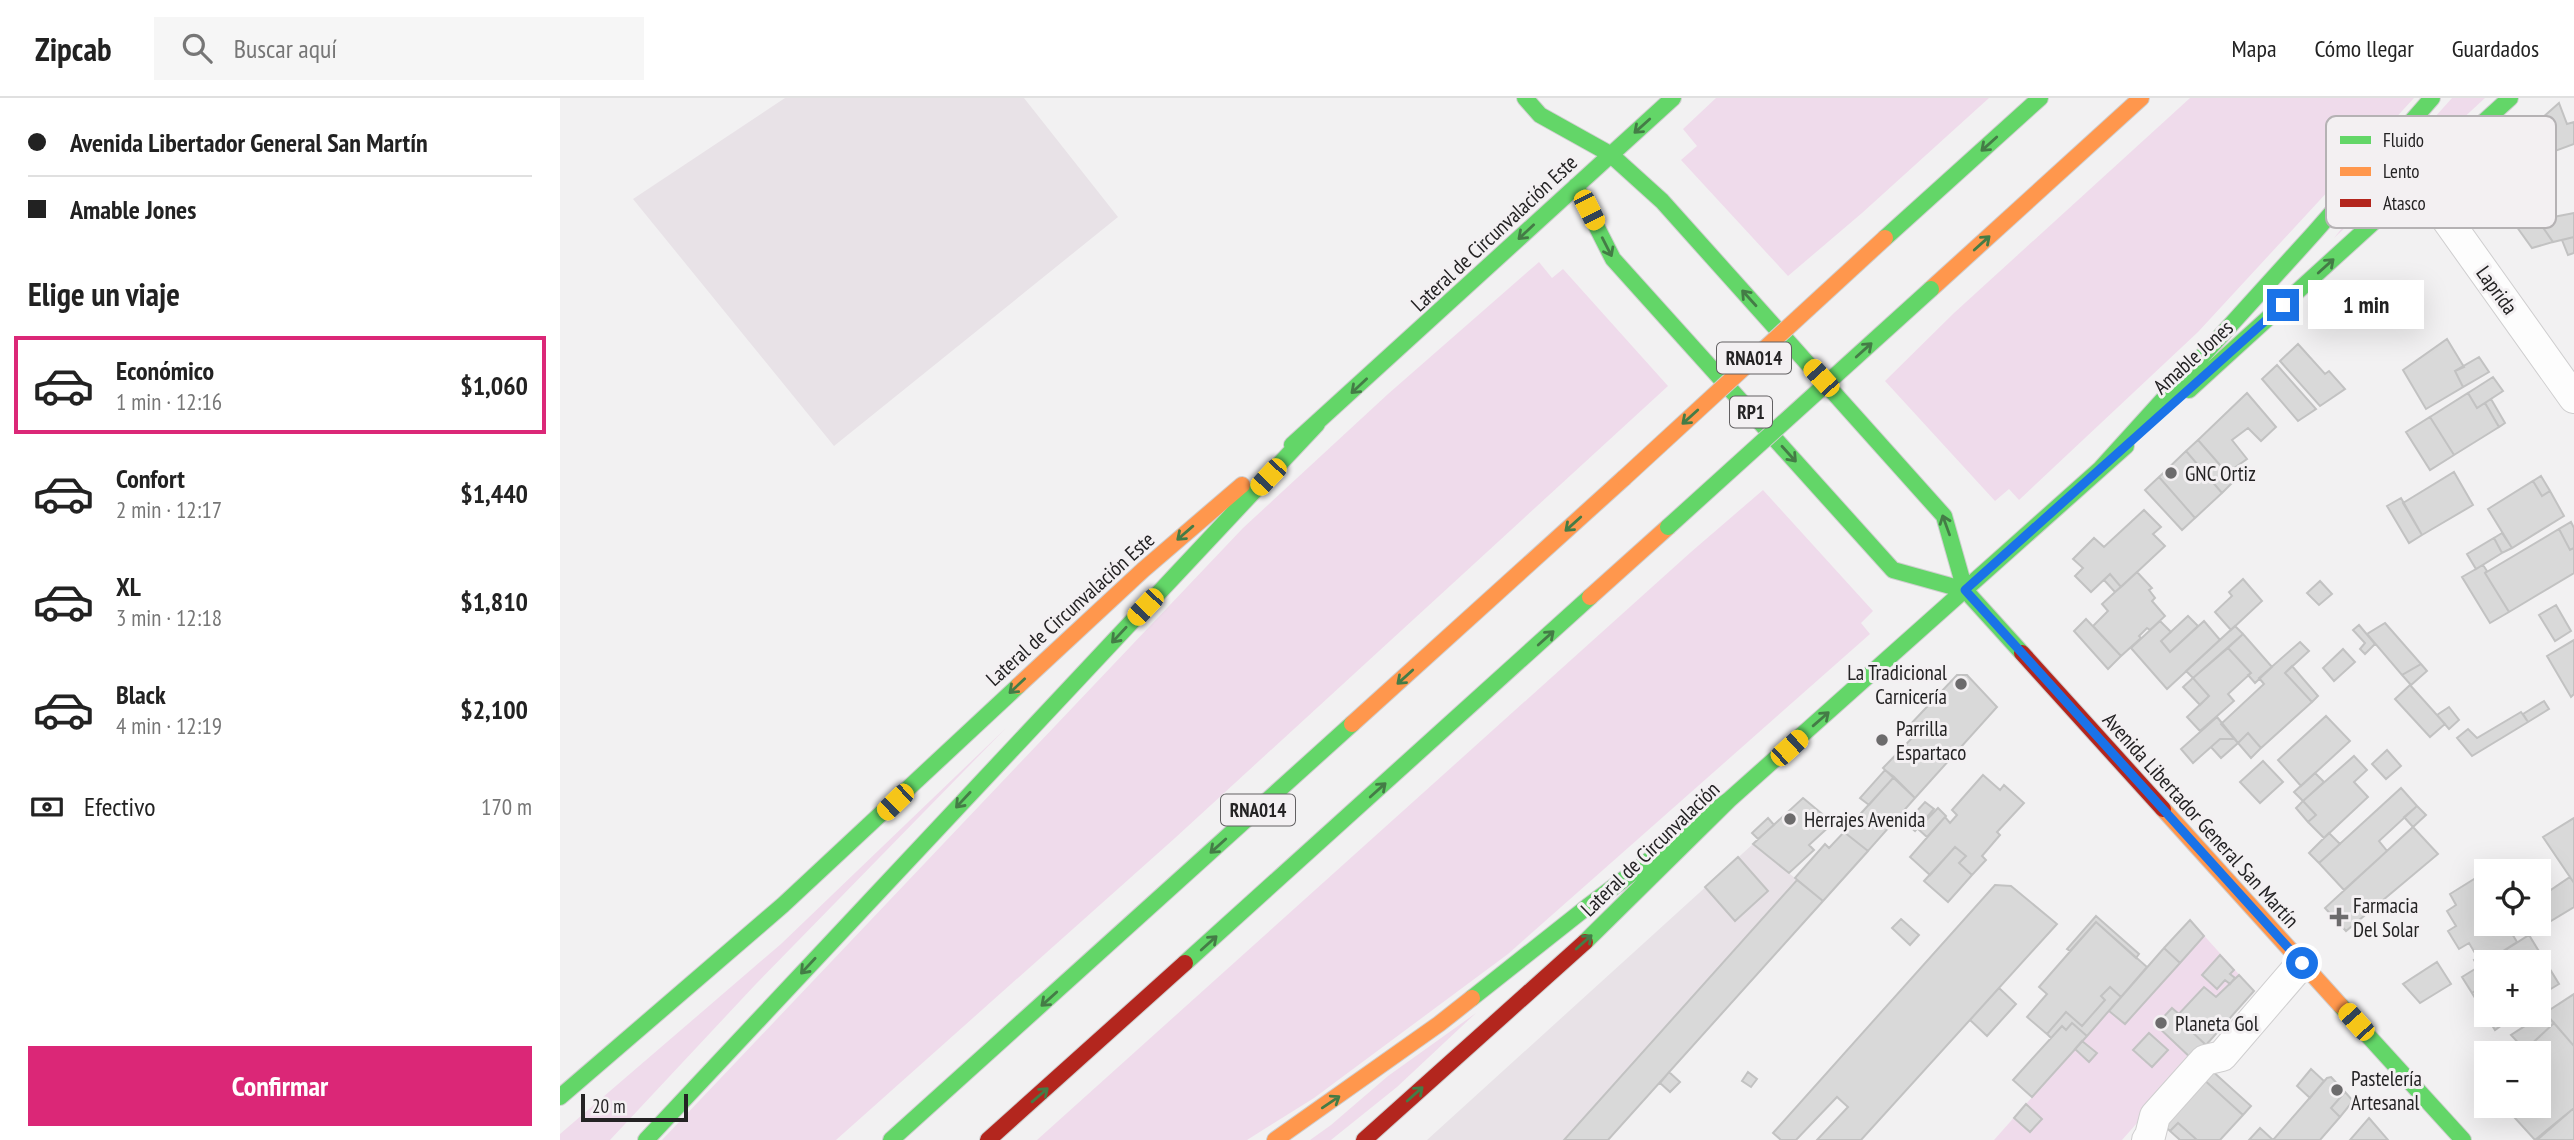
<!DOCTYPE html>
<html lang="es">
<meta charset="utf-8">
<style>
:root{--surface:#fff;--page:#f6f6f6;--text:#222;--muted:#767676;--line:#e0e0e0;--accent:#db2777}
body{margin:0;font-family:"PT Sans Narrow",sans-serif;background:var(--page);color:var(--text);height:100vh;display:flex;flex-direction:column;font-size:26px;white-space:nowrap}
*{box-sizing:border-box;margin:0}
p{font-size:23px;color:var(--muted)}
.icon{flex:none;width:38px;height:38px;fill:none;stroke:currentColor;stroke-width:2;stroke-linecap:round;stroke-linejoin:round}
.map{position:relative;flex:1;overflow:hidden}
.panel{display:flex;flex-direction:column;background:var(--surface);width:560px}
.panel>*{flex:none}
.hud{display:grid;align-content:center;height:154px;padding:0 28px;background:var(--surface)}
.tools{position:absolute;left:1914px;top:761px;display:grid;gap:14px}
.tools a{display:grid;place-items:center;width:77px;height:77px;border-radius:0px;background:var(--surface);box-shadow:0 7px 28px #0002;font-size:35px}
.scale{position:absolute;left:21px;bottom:18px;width:107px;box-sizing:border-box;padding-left:7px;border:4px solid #242324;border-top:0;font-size:19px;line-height:24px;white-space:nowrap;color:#242324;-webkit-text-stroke:5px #f3f0f2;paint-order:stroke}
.end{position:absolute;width:32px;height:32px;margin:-16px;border:9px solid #1a73e8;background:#fff;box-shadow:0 0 0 4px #fff}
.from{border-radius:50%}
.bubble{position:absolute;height:49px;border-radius:0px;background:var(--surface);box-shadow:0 7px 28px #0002;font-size:23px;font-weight:800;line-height:49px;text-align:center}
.car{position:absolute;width:21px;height:42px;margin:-21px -10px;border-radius:9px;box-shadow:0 0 5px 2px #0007;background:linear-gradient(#f5c518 24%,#345 0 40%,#f5c518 0 76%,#345 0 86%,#f5c518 0)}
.hud b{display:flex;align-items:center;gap:24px;height:66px;font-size:26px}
.hud b+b{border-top:2px solid var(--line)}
.hud i{width:18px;height:18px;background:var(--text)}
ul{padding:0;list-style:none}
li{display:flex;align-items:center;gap:21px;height:98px;margin:0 14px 10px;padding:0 14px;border:4px solid transparent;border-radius:0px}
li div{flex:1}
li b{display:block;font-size:26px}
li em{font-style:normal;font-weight:800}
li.active{border-color:var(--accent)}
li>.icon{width:63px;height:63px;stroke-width:1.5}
h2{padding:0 28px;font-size:32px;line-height:84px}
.pay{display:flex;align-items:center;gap:18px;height:77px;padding:0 28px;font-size:26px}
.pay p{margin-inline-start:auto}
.cta{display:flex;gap:14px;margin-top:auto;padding:14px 28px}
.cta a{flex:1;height:80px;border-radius:0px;background:var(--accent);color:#fff;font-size:28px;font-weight:800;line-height:80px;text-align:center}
header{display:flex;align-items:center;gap:42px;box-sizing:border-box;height:98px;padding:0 35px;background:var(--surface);border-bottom:2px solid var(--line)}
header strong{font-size:33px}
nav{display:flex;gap:38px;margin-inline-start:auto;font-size:24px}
.search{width:490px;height:63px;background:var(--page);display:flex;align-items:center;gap:18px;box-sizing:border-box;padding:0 24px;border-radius:0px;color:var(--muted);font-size:26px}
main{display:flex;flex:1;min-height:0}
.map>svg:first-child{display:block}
</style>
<header>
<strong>Zipcab</strong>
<div class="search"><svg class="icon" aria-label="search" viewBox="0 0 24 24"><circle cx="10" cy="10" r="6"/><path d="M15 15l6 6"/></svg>Buscar aquí</div>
<nav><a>Mapa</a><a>Cómo llegar</a><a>Guardados</a></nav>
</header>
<main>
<section class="panel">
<div class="hud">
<b><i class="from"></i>Avenida Libertador General San Martín</b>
<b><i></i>Amable Jones</b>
</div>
<h2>Elige un viaje</h2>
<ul>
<li class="active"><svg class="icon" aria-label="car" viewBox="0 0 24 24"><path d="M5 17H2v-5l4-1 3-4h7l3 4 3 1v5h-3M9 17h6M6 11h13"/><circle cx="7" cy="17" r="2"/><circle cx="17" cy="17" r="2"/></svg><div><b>Económico</b><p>1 min · 12:16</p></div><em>$1,060</em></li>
<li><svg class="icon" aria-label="car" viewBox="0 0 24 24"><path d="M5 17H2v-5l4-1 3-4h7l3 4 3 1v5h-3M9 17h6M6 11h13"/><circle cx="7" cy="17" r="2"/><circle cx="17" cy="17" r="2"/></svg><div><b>Confort</b><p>2 min · 12:17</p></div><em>$1,440</em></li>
<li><svg class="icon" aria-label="car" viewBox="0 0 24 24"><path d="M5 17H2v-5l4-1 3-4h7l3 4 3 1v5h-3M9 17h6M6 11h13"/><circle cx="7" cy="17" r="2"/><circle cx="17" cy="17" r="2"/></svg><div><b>XL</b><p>3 min · 12:18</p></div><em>$1,810</em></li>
<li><svg class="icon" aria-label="car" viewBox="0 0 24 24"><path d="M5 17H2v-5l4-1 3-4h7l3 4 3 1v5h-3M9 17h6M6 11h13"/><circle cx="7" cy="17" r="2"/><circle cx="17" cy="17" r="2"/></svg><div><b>Black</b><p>4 min · 12:19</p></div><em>$2,100</em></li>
</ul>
<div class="pay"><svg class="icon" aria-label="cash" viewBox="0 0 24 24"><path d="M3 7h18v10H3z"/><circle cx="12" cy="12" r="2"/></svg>Efectivo<p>170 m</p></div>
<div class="cta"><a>Confirmar</a></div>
</section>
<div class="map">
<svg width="2014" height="1042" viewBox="0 0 2014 1042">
<rect width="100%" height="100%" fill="#f2f1f2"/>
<!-- built -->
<path fill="#e8e2e7" d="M225 0H464L558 119 274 348 73 101Z
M1193 746 1263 803 1048 1042H867Z"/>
<!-- green -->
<path fill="#efdbeb" d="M1156 0H1429L1302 115 1228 178 1121 62 1137 48 1123 31Z
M1630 0H1854L1638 234 1459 402 1449 391 1435 403 1325 283 1394 215Z
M1892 0H1925L1774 140 1839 59Z
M979 164 992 180 1003 171 1108 288 615 740 276 1042H102L683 430 828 296Z
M1203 392 1313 513 1301 525 1310 536 948 856 754 1000 687 1042H477L1131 454Z
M446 630 195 887 50 1042H0V1036L221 846Z
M1630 822 1694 893 1562 1042H1434Z
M916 915 837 989 771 1042H750L771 1027 828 978Z"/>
<!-- building -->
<path fill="#d9d9d9" stroke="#c2c2c2" stroke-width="2" d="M1999 5 2007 26 2014 24V46L1965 64 1958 45 1976 38 1972 29Z
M1955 103 1962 112 1968 108 1993 144 1972 150 1944 111Z
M2014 115V139L1993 144 1978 122Z
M2014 139V155L2008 157 2002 142Z
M1887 241 1904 269 1895 273 1903 289 1866 311 1843 272Z
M1738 246 1765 276 1769 273 1785 291 1760 308 1720 263Z
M1919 259 1929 274 1903 289 1895 273Z
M1717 267 1756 311 1738 323 1702 281Z
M1933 279 1943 293 1917 310 1908 295Z
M1687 295 1716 329 1701 343 1688 330 1672 342 1687 361 1667 375 1638 342Z
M1908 295 1917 310 1925 305 1939 329 1894 357 1870 319Z
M1931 301 1945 325 1939 329 1925 305Z
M1870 319 1894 357 1870 372 1846 334Z
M1638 342 1674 383 1662 395 1626 353Z
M1626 353 1662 395 1635 420 1599 379Z
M1894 374 1913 407 1862 437 1843 405Z
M1981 378 1990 393 1982 398 1973 383Z
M1599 379 1635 420 1622 432 1585 392Z
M1973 383 1982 398 1990 393 2004 418 1952 450 1928 411Z
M1841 400 1862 437 1849 445 1827 408Z
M1584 412 1601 429 1593 436 1605 448 1561 489 1550 476 1531 494 1515 478 1523 470 1513 461 1534 440 1544 449Z
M2011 424 2014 430V450L2010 452 1999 431Z
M1999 431 2010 452 2014 450V475L1949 514 1925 475Z
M1942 435 1952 450 1942 455 1934 440Z
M1934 440 1942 455 1916 471 1907 456Z
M1923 467 1927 473 1925 475 1949 514 1930 525 1902 479Z
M1577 474 1592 490 1589 492 1595 500 1592 503 1605 518 1590 532 1587 530 1579 538 1581 540 1561 558 1533 528 1548 513 1542 506Z
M1550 476 1561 489 1555 494 1544 482Z
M1683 481 1702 503 1671 532 1655 514 1672 498 1669 494Z
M1760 483 1772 496 1759 507 1747 495Z
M1996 507 2011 533 1995 543 1979 517Z
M1628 518 1638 528 1610 554 1601 543Z
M1526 521 1561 558 1548 571 1514 533Z
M1600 523 1611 534 1601 543 1610 554 1644 523 1660 542 1607 591 1571 550Z
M1825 525 1861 566 1842 577 1807 536Z
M1799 527 1815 546 1805 556 1800 551 1805 545 1793 532Z
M1675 528 1683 536 1633 580 1626 573Z
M1683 536 1712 569 1695 585 1688 577 1691 575 1668 550Z
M2014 542V596L2011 599 1987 558Z
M1740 544 1749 553 1725 575 1752 604 1701 650 1688 635 1678 645 1661 626 1704 586 1699 580Z
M1668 550 1691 575 1668 596 1674 603 1640 633 1627 619 1649 598 1633 580Z
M1783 551 1795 564 1774 583 1763 570Z
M1861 566 1867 573 1851 587 1842 577Z
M1732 568 1758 598 1752 604 1725 575Z
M1397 577H1407L1437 609 1355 700 1323 670 1355 637 1347 630Z
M1633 580 1649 598 1640 607 1623 589Z
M1850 587 1885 626 1870 639 1835 601Z
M1984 603 1989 611 1968 624 1963 616Z
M1889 609 1899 622 1889 631 1877 617Z
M1961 614 1968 624 1912 658 1897 640 1908 631 1917 640Z
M1766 618 1790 643 1741 688 1718 662Z
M1657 619 1675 641H1660L1633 665 1621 651Z
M1688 635 1701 650 1691 660 1678 645Z
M1660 641H1675L1678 645 1661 660 1651 649Z
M1827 652 1841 668 1826 681 1812 666Z
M1794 658 1807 672 1794 684 1808 699 1764 740 1748 724 1756 717 1743 703Z
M1703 663 1723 684 1700 705 1680 684Z
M1325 672 1334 679 1309 707 1300 700Z
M1755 675 1764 684 1743 703 1734 694Z
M1423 677 1440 692 1444 687 1464 705 1437 734 1440 737 1422 758 1426 762 1412 777 1399 765 1406 758 1395 749 1370 777 1350 759 1385 719 1390 725 1397 717 1392 712Z
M1334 679 1355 700 1308 753 1284 734Z
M1841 690 1857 708 1819 743 1827 753 1784 792 1759 765Z
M1243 700 1273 725 1249 747 1254 752 1229 775 1193 746Z
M1743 703 1756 717 1748 724 1736 710Z
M1365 704 1374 711 1355 733 1346 725Z
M1857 708 1866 717 1853 729 1844 719Z
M1378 710 1386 718 1367 739 1358 731Z
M1208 720 1214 727 1198 741 1192 735Z
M2014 720V785L1983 739Z
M1853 729 1878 756 1786 833 1765 810Z
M1284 734 1308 753 1263 803 1235 780 1265 746 1269 750Z
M1769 735 1780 746 1759 765 1749 755Z
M1395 749 1406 758 1399 765 1412 777 1388 804 1364 783Z
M1178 759 1208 793 1175 823 1145 789Z
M1932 770 1934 774H1927V826H1946L1957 844 1918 869 1914 862 1918 860 1909 845 1899 851 1888 833 1896 828 1887 813 1896 807 1890 796Z
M2010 779 2014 785V809L1971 835 1966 827 1979 826V800Z
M1237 782 1263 803 1048 1042H1004Z
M1435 787 1451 788 1497 826 1301 1042H1257L1288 1009 1277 999 1236 1042H1221L1213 1035Z
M1536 818 1579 856 1576 860 1536 824 1510 853 1507 851Z
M1341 821 1359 837 1350 847 1332 830Z
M1630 822 1644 838 1620 865 1604 850Z
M1536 824 1587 869 1561 899 1550 889 1541 898 1545 902 1522 928 1506 914 1487 936 1467 919 1487 896 1479 889Z
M1969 837 1999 886 1979 898V864H1936L1933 860Z
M1604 850 1620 865 1565 926 1549 913Z
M1660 857 1674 872 1670 876 1675 880 1670 886 1665 882 1657 891 1642 877Z
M1933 860 1936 864H1927V885L1912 895 1902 879Z
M1877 864 1891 886 1860 905 1843 886Z
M1679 877 1694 893 1646 947 1616 919 1644 889 1656 899Z
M1927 885V912L1923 913 1912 895Z
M1550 889 1561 899 1527 938 1512 925 1506 932 1502 928 1491 940 1487 936 1506 914 1522 928 1545 902 1541 898Z
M1439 890 1456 906 1427 938 1410 922Z
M2014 896V948L1985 915Z
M1612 910 1619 916 1616 919 1646 947 1633 962 1596 927Z
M1927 912V917H1935L1942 927 1935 932 1923 913Z
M1985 915 1994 925 1965 952 1951 937Z
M1512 925 1527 938 1472 999 1453 982 1502 928 1506 932Z
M1994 925 2014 948V1010L1975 1042 1944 1008H1979V956H1961Z
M1589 935 1608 952 1592 969 1573 952Z
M1522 943 1537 955 1529 964 1515 951Z
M1650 971 1691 1008 1683 1017 1642 980Z
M1751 971 1764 983 1750 1000 1737 988Z
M1109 974 1120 984 1110 994 1100 985Z
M1188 974 1197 981 1191 989 1182 983Z
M1771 979 1785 994 1771 1010 1780 1019 1760 1042H1713L1767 980Z
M1642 980 1683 1017 1660 1042H1637L1618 1025 1610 1033 1601 1025Z
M1785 994 1793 1003 1780 1019 1771 1010Z
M1466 1006 1482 1021 1470 1034 1454 1020Z
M2014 1010V1042H1977Z
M1809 1020 1828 1042H1790Z
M1618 1025 1637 1042H1620L1610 1033Z
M1700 1030 1713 1042H1689Z"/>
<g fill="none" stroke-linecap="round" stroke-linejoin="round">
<!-- street casing -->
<g stroke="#cfcecf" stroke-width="32">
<path id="street" d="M1860 84 2014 300
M1587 1042 1590 1038 1595 1018 1645 962 1662 958 1742 865"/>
</g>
<!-- fast casing -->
<g stroke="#cfcecf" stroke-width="18">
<path id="fast" d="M965 0 980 17 1050 56
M1050 56 1102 103 1384 418 1405 492 1462 555
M1016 88 1053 161 1333 472 1405 492
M1325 140 1480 0
M1629 292 1950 0
M732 347 1113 0
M1541 370 1754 135 1872 0
M1025 844 1169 702 1566 348
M625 865 1030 499
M912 900 1027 809 1169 702
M1781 908 1903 1042
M0 999 223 807 458 588
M86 1042 757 326
M331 1042 792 626"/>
</g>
<!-- slow casing -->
<g stroke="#cfcecf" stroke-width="18">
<path id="slow" d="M1371 191 1581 0
M1030 499 1108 429
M458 588 583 472 682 387
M792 626 1064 380
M1603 711 1781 908
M715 1042 879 926 912 900"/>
</g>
<!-- jam casing -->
<g stroke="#cfcecf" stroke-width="18">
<path id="jam" d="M1462 555 1603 711
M428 1042 625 865
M804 1042 1025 844"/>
</g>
<!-- street -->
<use href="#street" stroke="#fdfdfd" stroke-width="30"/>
<!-- fast -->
<use href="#fast" stroke="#63d668" stroke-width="16"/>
<!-- slow -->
<use href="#slow" stroke="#ff974d" stroke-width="16"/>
<!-- jam -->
<use href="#jam" stroke="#b3261e" stroke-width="16"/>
<!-- fast-bridge casing -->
<g stroke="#cecece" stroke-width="18" stroke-linecap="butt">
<path id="fast-bridge" d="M1108 429 1371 191"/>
</g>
<!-- slow-bridge casing -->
<g stroke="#cecece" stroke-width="18" stroke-linecap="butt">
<path id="slow-bridge" d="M1064 380 1325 140"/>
</g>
<!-- fast-bridge -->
<use href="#fast-bridge" stroke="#63d668" stroke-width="16"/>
<!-- slow-bridge -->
<use href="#slow-bridge" stroke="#ff974d" stroke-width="16"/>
</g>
<!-- one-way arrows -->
<defs><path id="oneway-shaft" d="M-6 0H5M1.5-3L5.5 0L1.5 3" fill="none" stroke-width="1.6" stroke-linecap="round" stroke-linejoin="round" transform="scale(1.75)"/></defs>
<g stroke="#447c46">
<use href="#oneway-shaft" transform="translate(1082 28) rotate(138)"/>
<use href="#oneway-shaft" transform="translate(1429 46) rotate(138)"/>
<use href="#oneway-shaft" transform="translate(966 134) rotate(137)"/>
<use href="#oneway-shaft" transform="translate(1422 145) rotate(-42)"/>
<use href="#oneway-shaft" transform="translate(1047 149) rotate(63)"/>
<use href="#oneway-shaft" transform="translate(1766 168) rotate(-42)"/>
<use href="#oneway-shaft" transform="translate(1189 200) rotate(-132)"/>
<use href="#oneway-shaft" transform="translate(1304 252) rotate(-42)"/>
<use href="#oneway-shaft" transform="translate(799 288) rotate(137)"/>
<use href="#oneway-shaft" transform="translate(1130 319) rotate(138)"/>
<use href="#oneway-shaft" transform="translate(1229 356) rotate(48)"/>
<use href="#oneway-shaft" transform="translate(1013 426) rotate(138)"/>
<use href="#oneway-shaft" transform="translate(1386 427) rotate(-110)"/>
<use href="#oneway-shaft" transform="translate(625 435) rotate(139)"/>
<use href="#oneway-shaft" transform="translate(559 537) rotate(133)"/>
<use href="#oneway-shaft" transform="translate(986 540) rotate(-42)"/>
<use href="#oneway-shaft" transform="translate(845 579) rotate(138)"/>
<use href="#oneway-shaft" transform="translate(457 588) rotate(137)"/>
<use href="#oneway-shaft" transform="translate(1261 621) rotate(-41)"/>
<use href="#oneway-shaft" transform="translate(818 692) rotate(-42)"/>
<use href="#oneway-shaft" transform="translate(403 702) rotate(133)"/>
<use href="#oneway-shaft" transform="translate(658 748) rotate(138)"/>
<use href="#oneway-shaft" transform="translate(1024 844) rotate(-42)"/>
<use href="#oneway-shaft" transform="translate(649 845) rotate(-42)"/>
<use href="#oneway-shaft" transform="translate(248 868) rotate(133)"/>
<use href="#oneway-shaft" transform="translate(489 901) rotate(138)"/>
<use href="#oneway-shaft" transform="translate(855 996) rotate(-42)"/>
<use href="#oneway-shaft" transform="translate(480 997) rotate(-41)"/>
<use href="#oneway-shaft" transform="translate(771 1004) rotate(-34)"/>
</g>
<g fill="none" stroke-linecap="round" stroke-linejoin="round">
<!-- route -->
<path stroke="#1a73e8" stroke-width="9" d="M1723 207 1405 492 1742 865"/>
</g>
<!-- markers -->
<g fill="#6c6b6c" stroke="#f3f0f2" stroke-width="2.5">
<circle cx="1611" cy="375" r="7"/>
<circle cx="1401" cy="586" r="7"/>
<circle cx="1322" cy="642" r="7"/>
<circle cx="1230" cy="721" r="7"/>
<path d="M1775.5 808.5h7v7h7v7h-7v7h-7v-7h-7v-7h7z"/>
<circle cx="1601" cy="925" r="7"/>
<circle cx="1777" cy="992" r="7"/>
</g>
<g text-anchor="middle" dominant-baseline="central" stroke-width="6" stroke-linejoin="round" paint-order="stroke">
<!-- shield labels -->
<g fill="#f3f0f2" stroke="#626062" stroke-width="2">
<rect x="1157" y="244.5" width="74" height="31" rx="5"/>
<rect x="1170" y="298.5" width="42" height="31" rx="5"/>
<rect x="661" y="696.5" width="74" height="31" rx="5"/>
</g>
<g font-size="19" font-weight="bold" fill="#242324">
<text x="1194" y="260">RNA014</text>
<text x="1191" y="314">RP1</text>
<text x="698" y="712">RNA014</text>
</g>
<!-- street labels -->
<g font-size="21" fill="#242324" stroke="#f3f0f2">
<text transform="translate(934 135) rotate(-43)">Lateral de Circunvalación Este</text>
<text transform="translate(1937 192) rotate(54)">Laprida</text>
<text transform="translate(1633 259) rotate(-42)">Amable Jones</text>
<text transform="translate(510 511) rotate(-42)">Lateral de Circunvalación Este</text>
<text transform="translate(1641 722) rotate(48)">Avenida Libertador General San Martín</text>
<text transform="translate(1090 751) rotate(-44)">Lateral de Circunvalación</text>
</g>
<!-- poi labels -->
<g font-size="21" fill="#242324" stroke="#f3f0f2" text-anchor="start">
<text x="1625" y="375">GNC Ortiz</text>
<text x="1387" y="574" text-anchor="end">La Tradicional<tspan x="1387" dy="24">Carnicería</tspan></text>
<text x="1336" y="630">Parrilla<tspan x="1336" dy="24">Espartaco</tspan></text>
<text x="1244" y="721">Herrajes Avenida</text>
<text x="1793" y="807">Farmacia<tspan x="1793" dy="24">Del Solar</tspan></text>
<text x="1615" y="925">Planeta Gol</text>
<text x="1791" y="980">Pastelería<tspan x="1791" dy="24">Artesanal</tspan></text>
</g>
</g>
<!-- legend -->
<rect x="1766" y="18" width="230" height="112" rx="10" fill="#f3f0f2" stroke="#b5b2b4" stroke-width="2"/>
<rect x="1780" y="38" width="31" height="8" fill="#63d668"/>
<rect x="1780" y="69" width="31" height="9" fill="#ff974d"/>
<rect x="1780" y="101" width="31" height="8" fill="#b3261e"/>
<g font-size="19" fill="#242324">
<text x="1823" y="49">Fluido</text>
<text x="1823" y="80">Lento</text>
<text x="1823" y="112">Atasco</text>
</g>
</svg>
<div class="tools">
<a><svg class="icon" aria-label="locate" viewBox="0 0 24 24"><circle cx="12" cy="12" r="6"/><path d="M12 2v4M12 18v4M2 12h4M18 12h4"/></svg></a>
<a>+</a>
<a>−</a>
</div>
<div class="scale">20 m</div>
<i class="end from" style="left:1742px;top:865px"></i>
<i class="end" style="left:1723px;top:207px"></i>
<div class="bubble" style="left:1748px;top:182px;width:116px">1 min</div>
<i class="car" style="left:1029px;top:112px;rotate:153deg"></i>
<i class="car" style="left:1261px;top:280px;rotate:318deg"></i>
<i class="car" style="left:708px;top:379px;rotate:223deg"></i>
<i class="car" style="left:585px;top:509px;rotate:223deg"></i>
<i class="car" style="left:1229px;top:650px;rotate:48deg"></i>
<i class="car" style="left:335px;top:704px;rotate:226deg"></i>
<i class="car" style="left:1796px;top:924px;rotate:318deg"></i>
</div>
</main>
